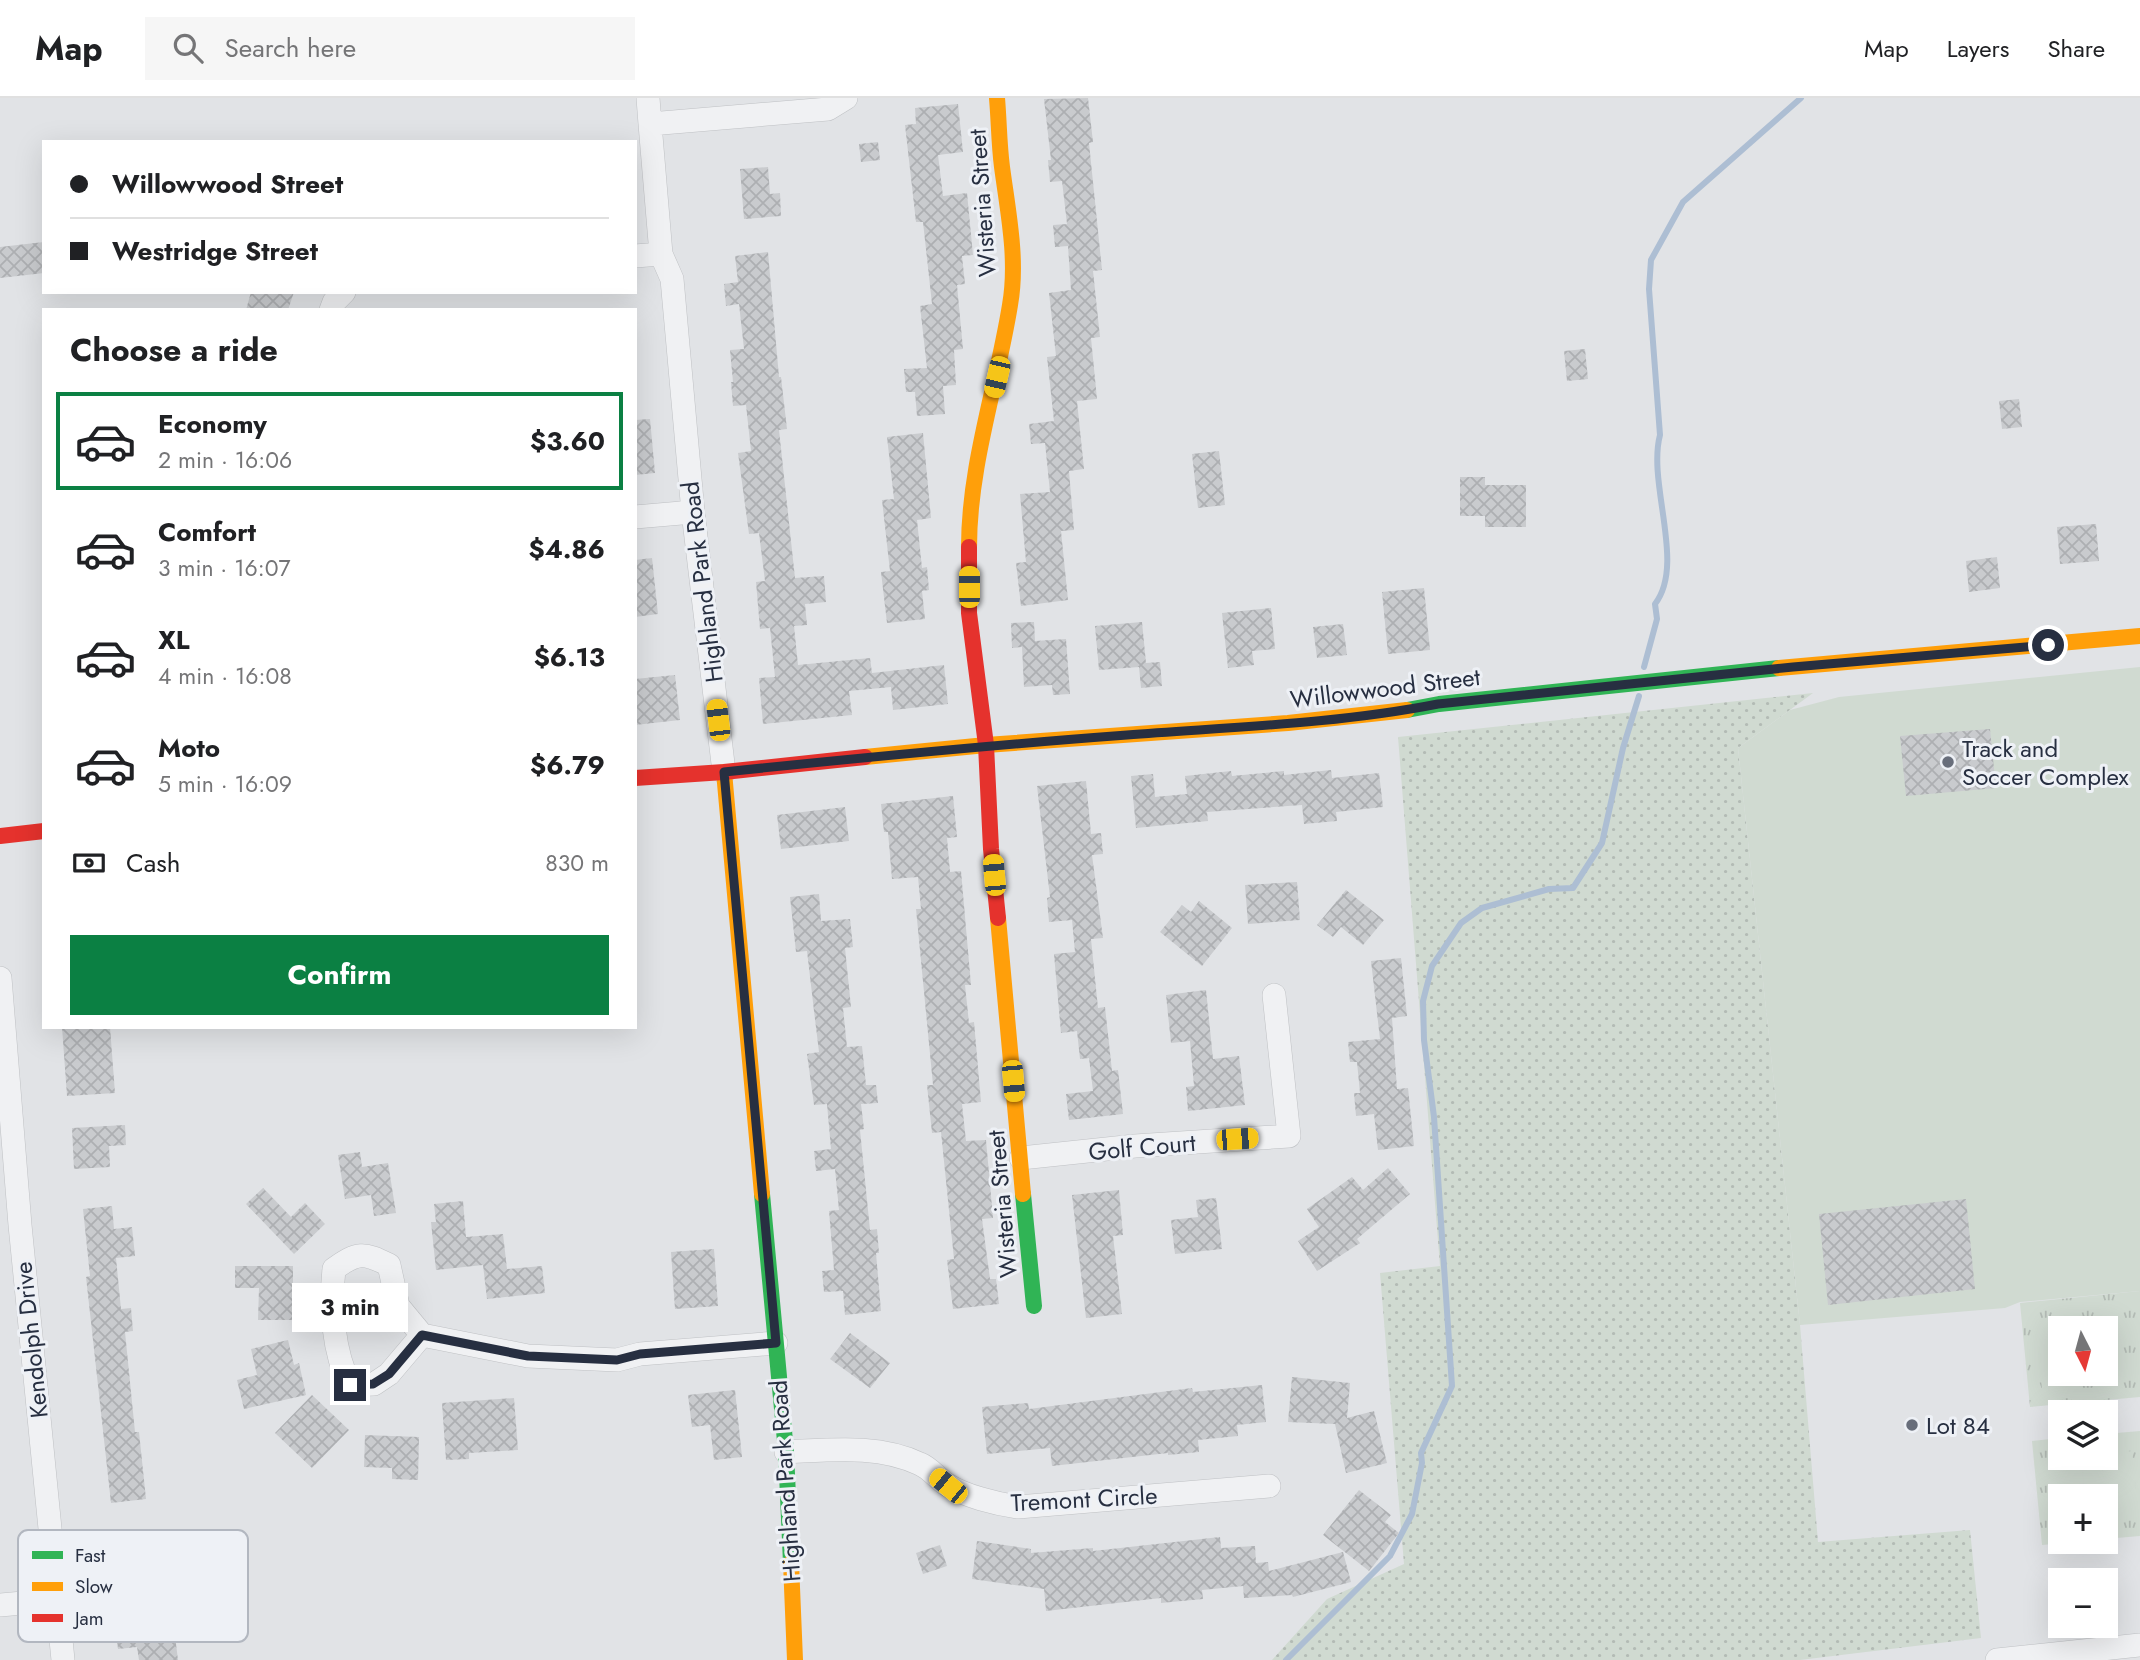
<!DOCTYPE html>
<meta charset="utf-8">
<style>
:root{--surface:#fff;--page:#f6f6f6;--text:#202124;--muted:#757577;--line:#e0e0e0;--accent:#0b8043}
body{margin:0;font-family:Jost,sans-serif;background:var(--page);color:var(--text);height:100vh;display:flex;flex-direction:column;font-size:26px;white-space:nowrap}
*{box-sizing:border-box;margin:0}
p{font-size:23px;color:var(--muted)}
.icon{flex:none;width:38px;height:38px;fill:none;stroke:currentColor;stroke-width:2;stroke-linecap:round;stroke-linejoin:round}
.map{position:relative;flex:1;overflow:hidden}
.sheet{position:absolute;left:42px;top:210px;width:595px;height:721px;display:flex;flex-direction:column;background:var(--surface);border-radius:0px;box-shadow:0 7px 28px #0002}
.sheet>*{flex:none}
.banner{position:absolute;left:42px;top:42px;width:595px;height:154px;border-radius:0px;box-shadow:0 7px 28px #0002;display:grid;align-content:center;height:154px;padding:0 28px;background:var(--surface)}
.needle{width:46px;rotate:174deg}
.tools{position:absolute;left:2048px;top:1218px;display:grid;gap:14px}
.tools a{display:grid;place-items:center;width:70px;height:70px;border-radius:0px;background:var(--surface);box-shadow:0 7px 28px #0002;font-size:35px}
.end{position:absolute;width:32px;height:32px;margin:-16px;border:9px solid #272f41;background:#fff;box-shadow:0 0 0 4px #fff}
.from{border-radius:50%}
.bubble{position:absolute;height:49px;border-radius:0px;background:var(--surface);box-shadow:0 7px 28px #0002;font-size:23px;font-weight:700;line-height:49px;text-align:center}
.car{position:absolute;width:21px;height:42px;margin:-21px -10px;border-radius:9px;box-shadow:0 0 5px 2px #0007;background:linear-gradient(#f5c518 24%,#345 0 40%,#f5c518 0 76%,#345 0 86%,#f5c518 0)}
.banner b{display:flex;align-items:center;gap:24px;height:66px;font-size:26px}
.banner b+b{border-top:2px solid var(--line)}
.banner i{width:18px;height:18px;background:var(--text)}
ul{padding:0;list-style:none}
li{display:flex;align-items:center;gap:21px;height:98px;margin:0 14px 10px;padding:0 14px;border:4px solid transparent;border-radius:0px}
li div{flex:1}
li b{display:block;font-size:26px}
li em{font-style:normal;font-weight:700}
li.selected{border-color:var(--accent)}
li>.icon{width:63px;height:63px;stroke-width:1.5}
h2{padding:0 28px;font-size:32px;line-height:84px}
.pay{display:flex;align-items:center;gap:18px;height:77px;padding:0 28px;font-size:26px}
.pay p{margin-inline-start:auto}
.primary-button{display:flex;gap:14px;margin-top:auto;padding:14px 28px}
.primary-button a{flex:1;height:80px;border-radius:0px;background:var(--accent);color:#fff;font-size:28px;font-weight:700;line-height:80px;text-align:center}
header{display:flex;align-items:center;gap:42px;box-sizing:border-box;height:98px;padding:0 35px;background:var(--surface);border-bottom:2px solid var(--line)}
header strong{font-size:33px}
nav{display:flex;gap:38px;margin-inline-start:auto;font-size:24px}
.search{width:490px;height:63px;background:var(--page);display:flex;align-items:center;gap:18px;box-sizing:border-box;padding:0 24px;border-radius:0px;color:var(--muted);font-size:26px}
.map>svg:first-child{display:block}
</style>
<header>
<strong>Map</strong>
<div class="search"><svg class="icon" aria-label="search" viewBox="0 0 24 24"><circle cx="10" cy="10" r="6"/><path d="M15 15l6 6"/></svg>Search here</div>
<nav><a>Map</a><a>Layers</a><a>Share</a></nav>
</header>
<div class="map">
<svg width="2140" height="1562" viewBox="0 0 2140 1562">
<defs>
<pattern id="grass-dots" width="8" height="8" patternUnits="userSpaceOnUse" patternTransform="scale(1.75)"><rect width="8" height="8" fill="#d0dad1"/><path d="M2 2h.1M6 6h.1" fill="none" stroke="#b3bbb5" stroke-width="1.8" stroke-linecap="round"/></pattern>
<pattern id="park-tufts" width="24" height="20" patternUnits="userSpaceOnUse" patternTransform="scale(1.75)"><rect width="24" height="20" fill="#d0dad1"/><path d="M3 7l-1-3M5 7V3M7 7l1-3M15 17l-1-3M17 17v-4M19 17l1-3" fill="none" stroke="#b3bbb5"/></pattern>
<pattern id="building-cross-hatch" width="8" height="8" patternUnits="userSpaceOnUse" patternTransform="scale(1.75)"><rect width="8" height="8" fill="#c9cbce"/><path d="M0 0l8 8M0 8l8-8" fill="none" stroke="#adafb2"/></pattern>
</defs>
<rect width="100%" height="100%" fill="#e1e3e6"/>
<!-- grass -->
<path fill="url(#grass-dots)" d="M1813 595 1738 650 1800 1227 1818 1444 1970 1432 1981 1540 1800 1562H1272L1327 1501 1404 1466 1380 1175 1440 1168 1398 639Z"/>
<!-- park -->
<path fill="url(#park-tufts)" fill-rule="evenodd" d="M2140 1193V1299L2030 1309 2020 1205ZM2060 1230H2105V1276H2060Z
M2140 1333V1438L2105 1441V1398H2060V1444H2078L2042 1447 2032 1343 2060 1340V1360H2105V1336Z"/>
<!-- pitch -->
<path fill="#d0dad1" d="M2140 569V1193L2020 1204 2005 1210 1800 1227 1738 650 1790 612 1839 599Z
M2119 1215 2125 1283 2094 1286 2093 1276H2105V1230H2089L2087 1219Z
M2066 1220 2068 1230H2060V1276H2072L2074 1287 2042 1291 2035 1224Z
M2132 1353 2139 1420 2108 1423 2101 1360H2105V1356Z
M2081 1360 2085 1398H2060V1428H2056L2049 1361Z"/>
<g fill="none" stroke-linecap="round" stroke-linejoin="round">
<!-- stream -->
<path stroke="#adbed3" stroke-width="6" d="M1644 569 1657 521 1655 506C1686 466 1647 386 1660 337L1649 191 1651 162 1683 104 1801 0
M1286 1562 1390 1458 1412 1416 1422 1365 1421 1355 1452 1288 1434 1019 1424 942 1423 903 1432 868 1461 825 1482 810 1549 791 1573 790 1602 745 1623 650 1639 598"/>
</g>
<!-- building -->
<path fill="url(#building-cross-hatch)" d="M1088 0 1093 44 1089 45 1102 172 1093 173 1100 239 1091 240 1097 301 1077 303 1084 371 1069 373 1074 432 1061 433 1068 502 1021 508 1016 465 1026 464 1020 396 1050 394 1045 345 1031 346 1029 326 1054 323 1047 259 1056 258 1049 195 1071 192 1068 148 1055 149 1053 127 1067 126 1062 83 1050 84 1048 62H1051L1044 1Z
M958 6 963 54 938 57 943 98 967 95 973 157 962 158 965 186 957 187 963 251 954 252 956 287 943 288 945 316 917 318 915 294H906L904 271 927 270 920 208 932 206 923 124H916L905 27 916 26 915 10Z
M878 44 880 62 861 64 859 46Z
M768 69 770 96 780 95 781 118 744 121 740 71Z
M44 144V175L0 180V149Z
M768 154 779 279H781L787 331 779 332 795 480 824 478 826 504 805 506 807 527 794 528 798 567 870 560 872 575 944 567 948 606 893 612 891 589 849 593 852 617 763 626 759 580 775 579 770 530 760 531 756 484 765 483 759 435 749 436 738 355 751 353 746 307 733 308 731 284H733L730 252 744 251 739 206 726 208 724 186 738 184 735 158Z
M251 194H294L288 212H246Z
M1585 251 1588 281 1567 283 1564 253Z
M2019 301 2022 329 2002 331 1999 303Z
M650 321 655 375 635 377V322Z
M923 335 931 420 917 422 922 470 927 469 929 492 922 493 925 521 887 525 881 474 890 473 882 402 894 401 887 339Z
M1219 353 1225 407 1198 410 1192 356Z
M1460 379H1485V387H1526V429H1485V418H1460Z
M2096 426 2099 463 2060 466 2057 429Z
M1997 459 2000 490 1969 494 1966 463Z
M652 460 658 516 635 519V462Z
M1424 490 1430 552 1388 556 1382 494Z
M1271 510 1275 551 1252 553 1254 567 1228 570 1222 515Z
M1034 524 1035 543 1066 541 1070 596 1053 597 1052 587 1024 589 1022 549 1012 550 1011 525Z
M1142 524 1146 565 1160 564 1162 588 1141 590 1139 569 1099 572 1095 528Z
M1343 526 1347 557 1317 560 1313 529Z
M675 577 680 622 635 627V581Z
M1990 631 1996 690 1906 698 1900 638Z
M1331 672 1332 680 1379 675 1383 709 1336 714 1337 723 1304 726 1302 707 1207 714 1208 723 1136 730 1131 678 1153 676 1155 699 1187 696 1185 678 1231 673 1232 678 1284 673V677Z
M1086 683 1091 736 1101 735 1103 756 1092 757 1103 840 1091 841 1098 910 1105 909 1112 973 1118 972 1123 1016 1069 1022 1066 996 1093 993 1089 960 1080 961 1077 933 1061 935 1054 856 1075 854 1072 822 1049 824 1047 800 1050 799 1037 688Z
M953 698 957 739 947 740 950 774 961 773 971 887H965L969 925 974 924 981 1004 962 1006 966 1043 986 1042 993 1120 982 1121 990 1181H996L999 1206 953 1211 947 1162 954 1161 941 1034 932 1035 927 987H933L916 811H921L918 779 892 781 888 734H884L881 706Z
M845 709 849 743 781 751 777 717Z
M1297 784 1300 822 1248 826 1245 787Z
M1346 792 1384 822 1363 847 1341 829 1333 839 1317 827Z
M819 796 821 823 850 821 853 849 845 850 851 909 843 910 847 949 862 948 866 987H876L878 1005 861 1006 864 1031 860 1032 870 1132 877 1131 879 1155H876L881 1213 845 1217 843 1193 824 1194 822 1173 834 1172 829 1113 839 1112 835 1071 816 1073 814 1053 831 1051 827 1006 814 1007 807 956 819 954 814 913 807 853 796 854 790 799Z
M1199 803 1232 830 1202 868 1160 834 1182 807 1191 814Z
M1401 860 1407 918 1392 920 1397 991 1408 990 1414 1048 1378 1052 1374 1016 1356 1018 1354 995H1360L1357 964H1350L1348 944 1380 941 1371 863Z
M1206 892 1213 961 1239 958 1245 1007 1188 1013 1186 989 1194 988 1190 943 1171 945 1166 897Z
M62 929H110L115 995 67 998Z
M125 1027 126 1047 109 1048 110 1069 74 1071 72 1030Z
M360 1054 362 1069 388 1065 396 1115 374 1118 371 1097 345 1101 338 1057Z
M1388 1070 1410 1096 1357 1141 1360 1145 1317 1173 1298 1143 1319 1129 1307 1111 1352 1079 1363 1092Z
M263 1090 291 1119 305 1105 325 1126 294 1156 246 1106Z
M1119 1092 1123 1137 1113 1138 1122 1216 1086 1220 1072 1097Z
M1216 1100 1222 1151 1175 1156 1171 1122 1198 1119 1196 1102Z
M1966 1101 1975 1191 1828 1207 1819 1116Z
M463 1103 466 1139 503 1136 507 1171 542 1168 545 1195 487 1201 483 1167 436 1172 431 1124H436L434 1106Z
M112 1108 114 1131 132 1129 135 1158 116 1160 121 1211 131 1210 133 1233 125 1234 135 1334H139L146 1401 111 1405 86 1179 90 1178 83 1111Z
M714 1151 718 1208 675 1211 671 1154Z
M235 1168H293V1222H258L259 1190H235Z
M850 1235 890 1265 870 1290 830 1261Z
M288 1242 294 1267 299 1265 306 1297 244 1311 237 1282 257 1277 251 1251Z
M1292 1279 1350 1285 1347 1320 1374 1313 1387 1365 1346 1375 1335 1326 1288 1324Z
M1262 1287 1266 1324 1237 1327 1238 1338 1198 1342 1199 1354 1168 1357V1355L1052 1368 1050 1350 987 1356 982 1309 1028 1305 1029 1311 1192 1290 1193 1294Z
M735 1292 742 1359 714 1362 710 1327 692 1329 688 1297Z
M312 1297 349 1332 312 1370 275 1335Z
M514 1300 518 1352 469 1355V1361L446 1362 442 1305Z
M365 1337 419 1339 418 1382 392 1381V1370L364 1369Z
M1359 1392 1391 1417 1385 1424 1399 1435 1369 1473 1323 1437Z
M145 1438 152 1506 187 1502 190 1528 174 1530 178 1562H139L137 1549 118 1551 105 1442Z
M1220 1439 1221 1450 1255 1448 1256 1465 1268 1464 1269 1473 1343 1454 1351 1484 1293 1499 1292 1497 1244 1500 1243 1488 1202 1492 1203 1501 1161 1505V1500L1046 1513 1044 1491 972 1481 977 1443 1031 1451V1455L1093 1450V1453Z
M940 1447 947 1468 923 1476 916 1455Z"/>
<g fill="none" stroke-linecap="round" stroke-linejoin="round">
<!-- street casing -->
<g stroke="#bfc1c4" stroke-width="24">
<path id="street" d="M648 0 650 26
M635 158 661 156
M331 212 334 204 344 194
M635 419 693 414
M724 674 693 414 672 181 661 156 650 26 828 11 846 0
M0 880 20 1127 63 1562
M1021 1060 1135 1048 1289 1038 1274 897
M422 1237 389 1276 374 1286 350 1287C333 1254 330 1208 334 1171 357 1154 364 1154 389 1167L398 1208 422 1237 528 1258 617 1262 640 1256 776 1245
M786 1354C830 1352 879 1346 920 1366 930 1370 937 1380 946 1386 964 1398 997 1406 1018 1409L1269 1388
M0 1507 56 1502
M1997 1562 2140 1547"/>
</g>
<!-- street -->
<use href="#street" stroke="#f0f1f3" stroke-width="23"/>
<!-- fast -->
<path stroke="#30b455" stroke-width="16" d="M1407 612 1439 606 1779 570
M762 1096 786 1354 791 1465
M1023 1096 1034 1208"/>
<!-- slow -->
<path stroke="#ff9f0a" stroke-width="16" d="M969 449C969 367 997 288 1010 207 1018 162 1008 114 1002 69 999 46 999 23 997 0
M1779 570 2140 538
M865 659 986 647 1288 625 1407 612
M724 674 762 1096
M998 820 1023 1096
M791 1465 795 1562"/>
<!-- jam -->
<path stroke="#e5322d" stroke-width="16" d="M969 449V515L986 647 991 751 998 820
M635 680 724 674 865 659
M0 738 44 733"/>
</g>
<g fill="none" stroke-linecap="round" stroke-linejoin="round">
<!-- route -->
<path stroke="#272f41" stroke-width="9" d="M350 1287 373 1286 389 1276 422 1237 528 1258 617 1262 640 1256 776 1245 724 674C858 660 992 647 1127 637 1230 629 1336 626 1438 606L1793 569 2048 547"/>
</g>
<!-- markers -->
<g fill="#686e7b" stroke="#eef1f6" stroke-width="2.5">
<circle cx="1948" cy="664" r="7"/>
<circle cx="1912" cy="1327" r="7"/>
</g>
<g text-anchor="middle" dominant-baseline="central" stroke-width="6" stroke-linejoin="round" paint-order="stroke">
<!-- street labels -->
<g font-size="24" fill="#272f41" stroke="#eef1f6">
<text transform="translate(982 105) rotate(-94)">Wisteria Street</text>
<text transform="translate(702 484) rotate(-97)">Highland Park Road</text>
<text transform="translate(1385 590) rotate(-7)">Willowwood Street</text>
<text transform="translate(1142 1049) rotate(-5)">Golf Court</text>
<text transform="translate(1002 1106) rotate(-95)">Wisteria Street</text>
<text transform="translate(31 1242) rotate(-96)">Kendolph Drive</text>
<text transform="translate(785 1383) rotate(-94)">Highland Park Road</text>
<text transform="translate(1084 1401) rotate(-3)">Tremont Circle</text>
</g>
<!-- poi labels -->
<g font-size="24" fill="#272f41" stroke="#eef1f6" text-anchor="start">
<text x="1962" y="650">Track and<tspan x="1962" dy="28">Soccer Complex</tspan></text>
<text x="1926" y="1327">Lot 84</text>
</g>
</g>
<!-- legend -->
<rect x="18" y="1432" width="230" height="112" rx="10" fill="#eef1f6" stroke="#b2b7c0" stroke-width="2"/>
<rect x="32" y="1453" width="31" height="8" fill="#30b455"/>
<rect x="32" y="1484" width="31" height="9" fill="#ff9f0a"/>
<rect x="32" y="1516" width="31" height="8" fill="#e5322d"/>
<g font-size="19" fill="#272f41">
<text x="75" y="1464">Fast</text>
<text x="75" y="1495">Slow</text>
<text x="75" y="1527">Jam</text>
</g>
</svg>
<div class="tools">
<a><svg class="needle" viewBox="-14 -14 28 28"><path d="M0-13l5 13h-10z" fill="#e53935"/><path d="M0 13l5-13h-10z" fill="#757577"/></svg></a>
<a><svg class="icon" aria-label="layers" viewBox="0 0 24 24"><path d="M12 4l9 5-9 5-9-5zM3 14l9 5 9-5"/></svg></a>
<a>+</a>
<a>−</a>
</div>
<i class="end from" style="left:2048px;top:547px"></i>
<i class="end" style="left:350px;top:1287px"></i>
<div class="bubble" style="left:292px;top:1185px;width:116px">3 min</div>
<i class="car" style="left:997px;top:279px;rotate:193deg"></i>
<i class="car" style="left:969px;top:489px;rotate:0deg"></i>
<i class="car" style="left:718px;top:622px;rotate:353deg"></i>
<i class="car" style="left:994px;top:777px;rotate:355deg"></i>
<i class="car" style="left:1013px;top:983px;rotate:175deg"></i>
<i class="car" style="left:1237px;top:1041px;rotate:86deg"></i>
<i class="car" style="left:948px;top:1388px;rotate:309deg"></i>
<div class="banner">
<b><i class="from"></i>Willowwood Street</b>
<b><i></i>Westridge Street</b>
</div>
<section class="sheet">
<h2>Choose a ride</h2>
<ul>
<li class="selected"><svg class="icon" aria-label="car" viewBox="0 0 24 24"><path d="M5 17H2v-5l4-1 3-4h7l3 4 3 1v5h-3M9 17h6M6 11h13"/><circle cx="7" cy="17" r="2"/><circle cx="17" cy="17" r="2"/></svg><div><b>Economy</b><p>2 min · 16:06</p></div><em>$3.60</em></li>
<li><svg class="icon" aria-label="car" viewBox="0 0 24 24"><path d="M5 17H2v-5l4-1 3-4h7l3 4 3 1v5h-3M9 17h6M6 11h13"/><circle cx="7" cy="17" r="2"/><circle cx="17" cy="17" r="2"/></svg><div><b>Comfort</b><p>3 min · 16:07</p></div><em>$4.86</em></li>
<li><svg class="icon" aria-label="car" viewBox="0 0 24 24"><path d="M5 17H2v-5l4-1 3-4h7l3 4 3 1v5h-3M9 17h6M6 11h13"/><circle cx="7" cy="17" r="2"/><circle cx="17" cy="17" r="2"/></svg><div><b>XL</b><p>4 min · 16:08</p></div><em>$6.13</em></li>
<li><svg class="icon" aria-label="car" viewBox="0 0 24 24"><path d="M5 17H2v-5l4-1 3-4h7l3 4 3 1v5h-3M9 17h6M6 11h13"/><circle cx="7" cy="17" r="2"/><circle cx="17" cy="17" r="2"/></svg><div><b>Moto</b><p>5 min · 16:09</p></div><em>$6.79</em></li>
</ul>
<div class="pay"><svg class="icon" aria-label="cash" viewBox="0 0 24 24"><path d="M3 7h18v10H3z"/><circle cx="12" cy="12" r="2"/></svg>Cash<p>830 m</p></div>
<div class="primary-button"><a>Confirm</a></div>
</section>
</div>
